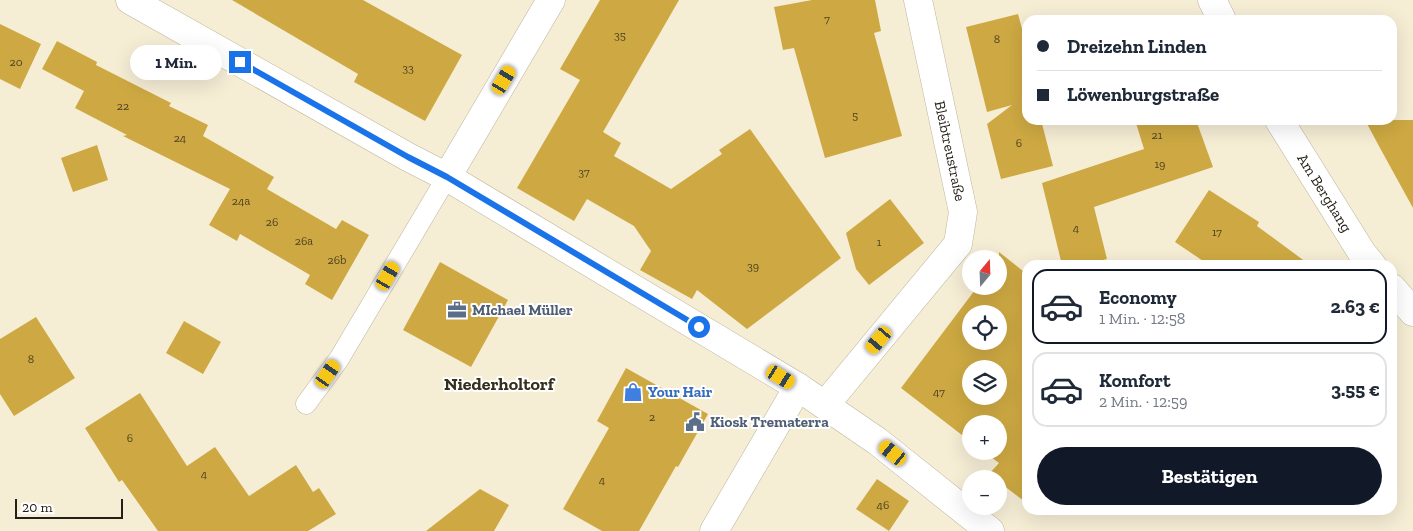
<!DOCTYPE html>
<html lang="de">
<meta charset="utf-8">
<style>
:root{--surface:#fff;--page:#f2f2f3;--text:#1f2937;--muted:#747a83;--line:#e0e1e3;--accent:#111827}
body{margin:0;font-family:"Zilla Slab",serif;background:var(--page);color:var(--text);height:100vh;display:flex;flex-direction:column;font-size:19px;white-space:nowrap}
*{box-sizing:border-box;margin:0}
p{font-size:16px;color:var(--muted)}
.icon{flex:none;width:28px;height:28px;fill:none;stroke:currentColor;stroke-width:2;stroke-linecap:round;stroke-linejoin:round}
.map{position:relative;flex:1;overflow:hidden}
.panel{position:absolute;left:1022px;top:260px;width:375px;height:255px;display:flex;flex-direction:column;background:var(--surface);border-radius:15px;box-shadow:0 5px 20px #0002}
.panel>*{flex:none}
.top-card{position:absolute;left:1022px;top:15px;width:375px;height:110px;border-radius:15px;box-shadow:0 5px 20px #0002;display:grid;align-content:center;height:110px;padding:0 15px;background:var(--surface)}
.needle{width:32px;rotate:19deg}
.fabs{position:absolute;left:962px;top:250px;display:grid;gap:10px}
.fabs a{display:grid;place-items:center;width:45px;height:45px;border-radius:50%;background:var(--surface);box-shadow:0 5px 20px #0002;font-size:25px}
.scale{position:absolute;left:15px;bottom:12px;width:108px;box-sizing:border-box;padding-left:5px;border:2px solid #242017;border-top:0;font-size:14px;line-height:18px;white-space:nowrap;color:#242017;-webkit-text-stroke:4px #fff;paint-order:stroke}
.end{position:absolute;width:22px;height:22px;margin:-11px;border:6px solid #1a73e8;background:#fff;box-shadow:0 0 0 2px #fff}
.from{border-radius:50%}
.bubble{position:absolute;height:35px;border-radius:18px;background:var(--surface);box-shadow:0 5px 20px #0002;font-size:16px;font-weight:700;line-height:35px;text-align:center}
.car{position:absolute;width:15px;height:30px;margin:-15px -8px;border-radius:6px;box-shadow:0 0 4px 1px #0007;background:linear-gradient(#f5c518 24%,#345 0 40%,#f5c518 0 76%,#345 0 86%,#f5c518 0)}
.top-card b{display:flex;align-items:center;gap:18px;height:48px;font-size:19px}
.top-card b+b{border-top:1px solid var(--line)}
.top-card i{width:12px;height:12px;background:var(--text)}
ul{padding:9px 0 0;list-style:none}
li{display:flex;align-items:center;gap:15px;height:75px;margin:0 10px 8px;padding:0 5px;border:2px solid var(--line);border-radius:15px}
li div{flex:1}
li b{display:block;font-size:19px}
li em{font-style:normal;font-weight:700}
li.on{border-color:var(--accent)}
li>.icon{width:45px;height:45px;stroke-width:1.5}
.cta{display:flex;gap:10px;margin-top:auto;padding:10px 15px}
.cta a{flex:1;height:58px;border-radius:30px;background:var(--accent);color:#fff;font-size:20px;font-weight:700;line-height:58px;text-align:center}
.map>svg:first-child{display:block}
</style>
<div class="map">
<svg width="1413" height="531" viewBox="0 0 1413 531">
<rect width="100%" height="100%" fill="#f6edd5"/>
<!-- building -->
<path fill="#cea943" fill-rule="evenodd" d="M232 0H363L462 55 425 121 354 82 358 74Z
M600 0H679L603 132 621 143 614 156 671 189 722 154 719 150 750 129 841 258 747 329 697 290 692 299 640 270 651 251 634 226 587 199 574 221 517 188 580 80 560 69Z
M812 0H875L881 31 874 33 902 136 825 158 794 48 783 50 774 7Z
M1018 14 1028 51V120H1041L1053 166 1001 179 987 124 1012 105 987 112 966 27Z
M0 24 41 44 20 89 0 79Z
M57 41 97 62 96 65 171 103 169 106 208 125 203 136 274 177 267 189 336 229 342 220 369 235 332 300 305 284 310 275 240 234 237 241 209 225 230 189 123 136 127 135 75 108 84 91 42 69Z
M1135 120H1196L1213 167 1094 207 1107 259 1084 265H1062L1042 183 1144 149Z
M1365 120H1413V208L1380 148Z
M97 145 108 180 73 192 61 158Z
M1209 190 1259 222 1257 226 1310 265H1209L1175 242Z
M890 199 924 243 869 285 856 269 846 233Z
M999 252 1028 275V504L999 482V479H995L989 474 999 463 983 451H999V424H971V442L901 388 978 286H999ZM971 314H999V341H971ZM971 369H999V396H971Z
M440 262 508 300 471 367 403 330Z
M36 317 75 378 14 416 0 394V339Z
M184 321 221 342 203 374 166 353Z
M626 368 708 414 678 467 676 466 639 531H602L563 509 609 428 597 421Z
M140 393 187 466 215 447 249 496 296 465 313 492 319 488 336 514 308 531H158L122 480 119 482 85 428Z
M877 479 909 501 889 531 856 509Z
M480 489 509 505 494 531H426Z"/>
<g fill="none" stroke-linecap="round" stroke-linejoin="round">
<!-- service casing -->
<g stroke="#bdb49e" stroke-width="21">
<path id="service" d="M306 404 339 359 447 177"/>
</g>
<!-- minor casing -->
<g stroke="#bdb49e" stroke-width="29">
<g id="minor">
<path d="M1212 0 1222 20"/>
<path id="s1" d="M1279 120 1362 253 1372 265"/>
<path d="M447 177 551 0"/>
<path d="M1392 288 1413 312"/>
<path d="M825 405 958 244 963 212 918 0"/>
<path d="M714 531 798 387"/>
</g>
</g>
<!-- tertiary casing -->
<g stroke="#bdb49e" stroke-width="29">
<path id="tertiary" d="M130 0 408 157 447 177 798 387 877 441 990 531"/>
</g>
<!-- service -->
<use href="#service" stroke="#fff" stroke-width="20"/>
<!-- minor -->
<use href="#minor" stroke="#fff" stroke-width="28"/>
<!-- tertiary -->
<use href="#tertiary" stroke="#fff" stroke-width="28"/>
</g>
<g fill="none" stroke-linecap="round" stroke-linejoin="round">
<!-- route -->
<path stroke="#1a73e8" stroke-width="6" d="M240 62 408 157 447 177 699 327"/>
</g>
<!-- icons -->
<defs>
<g id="office-bare" transform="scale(1.5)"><path d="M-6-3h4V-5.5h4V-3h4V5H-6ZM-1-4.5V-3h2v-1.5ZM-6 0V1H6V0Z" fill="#5c6f8a" stroke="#fff" stroke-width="2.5" paint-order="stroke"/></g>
<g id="shop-bare" transform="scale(1.5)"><path d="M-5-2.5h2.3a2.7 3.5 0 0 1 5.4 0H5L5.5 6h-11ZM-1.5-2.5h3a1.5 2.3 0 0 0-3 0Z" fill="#3f7fe0" stroke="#fff" stroke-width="2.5" paint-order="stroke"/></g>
<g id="civic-bare" transform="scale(1.5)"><path d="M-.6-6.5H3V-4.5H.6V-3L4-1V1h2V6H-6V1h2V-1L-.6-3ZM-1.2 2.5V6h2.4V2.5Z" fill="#5c6f8a" stroke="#fff" stroke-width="2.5" paint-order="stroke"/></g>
</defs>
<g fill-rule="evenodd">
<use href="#office-bare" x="457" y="310"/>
<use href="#shop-bare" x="633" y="392"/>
<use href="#civic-bare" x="695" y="422"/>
</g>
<g text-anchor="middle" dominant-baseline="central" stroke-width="4" stroke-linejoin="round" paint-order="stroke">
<!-- number labels -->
<g font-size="12" fill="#4e4222">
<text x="827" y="19">7</text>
<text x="620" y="35">35</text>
<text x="997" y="39">8</text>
<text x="16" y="62">20</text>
<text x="408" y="68">33</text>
<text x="123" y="106">22</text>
<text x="855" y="115">5</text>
<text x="1157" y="135">21</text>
<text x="180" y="138">24</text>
<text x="1019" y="143">6</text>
<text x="1160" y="164">19</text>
<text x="584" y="172">37</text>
<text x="241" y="201">24a</text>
<text x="272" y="222">26</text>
<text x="1076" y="228">4</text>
<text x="1217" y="232">17</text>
<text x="304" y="241">26a</text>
<text x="879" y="242">1</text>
<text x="337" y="260">26b</text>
<text x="753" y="266">39</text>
<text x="31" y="359">8</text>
<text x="939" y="392">47</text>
<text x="652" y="417">2</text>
<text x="130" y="438">6</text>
<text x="204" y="474">4</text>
<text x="602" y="480">4</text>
<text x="883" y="505">46</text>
</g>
<!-- street labels -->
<g font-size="15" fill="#242017" stroke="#fff">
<text transform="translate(950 151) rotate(78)">Bleibtreustraße</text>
<text stroke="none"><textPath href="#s1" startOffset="86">Am Berghang</textPath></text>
</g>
<!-- service labels -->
<g font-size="15" font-weight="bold" fill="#4e5e75" stroke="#fff" text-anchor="start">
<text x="472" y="310">MIchael Müller</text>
<text x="710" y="422">Kiosk Trematerra</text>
</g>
<!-- shop labels -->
<g font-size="15" font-weight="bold" fill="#366cbe" stroke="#fff" text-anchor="start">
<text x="648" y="392">Your Hair</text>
</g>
<!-- quarter labels -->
<g font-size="18" font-weight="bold" fill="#362f1c" stroke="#fff">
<text x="499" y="384">Niederholtorf</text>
</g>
</g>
</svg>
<div class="fabs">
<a><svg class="needle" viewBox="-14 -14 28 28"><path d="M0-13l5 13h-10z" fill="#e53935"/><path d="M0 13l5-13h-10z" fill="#747a83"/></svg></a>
<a><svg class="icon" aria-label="locate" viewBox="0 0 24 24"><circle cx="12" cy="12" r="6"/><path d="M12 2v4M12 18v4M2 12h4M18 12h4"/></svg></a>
<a><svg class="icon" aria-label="layers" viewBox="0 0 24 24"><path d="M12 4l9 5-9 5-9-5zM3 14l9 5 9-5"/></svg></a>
<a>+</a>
<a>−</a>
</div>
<div class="scale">20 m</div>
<i class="end from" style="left:699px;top:327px"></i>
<i class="end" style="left:240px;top:62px"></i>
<div class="bubble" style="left:130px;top:45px;width:92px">1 Min.</div>
<i class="car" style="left:504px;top:80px;rotate:31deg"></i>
<i class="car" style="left:388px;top:276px;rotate:30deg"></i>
<i class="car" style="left:879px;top:340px;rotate:220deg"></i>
<i class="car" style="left:328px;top:374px;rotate:35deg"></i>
<i class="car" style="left:781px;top:377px;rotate:121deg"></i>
<i class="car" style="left:893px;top:453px;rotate:309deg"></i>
<div class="top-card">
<b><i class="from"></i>Dreizehn Linden</b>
<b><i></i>Löwenburgstraße</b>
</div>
<section class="panel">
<ul>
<li class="on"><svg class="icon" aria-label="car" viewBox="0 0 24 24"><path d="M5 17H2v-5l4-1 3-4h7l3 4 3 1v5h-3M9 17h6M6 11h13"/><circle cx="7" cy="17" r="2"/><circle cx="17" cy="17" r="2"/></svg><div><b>Economy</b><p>1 Min. · 12:58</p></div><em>2.63 €</em></li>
<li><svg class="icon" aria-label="car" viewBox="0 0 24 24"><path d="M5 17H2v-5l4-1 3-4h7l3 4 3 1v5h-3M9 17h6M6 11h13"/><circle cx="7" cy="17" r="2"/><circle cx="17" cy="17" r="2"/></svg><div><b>Komfort</b><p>2 Min. · 12:59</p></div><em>3.55 €</em></li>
</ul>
<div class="cta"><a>Bestätigen</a></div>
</section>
</div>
